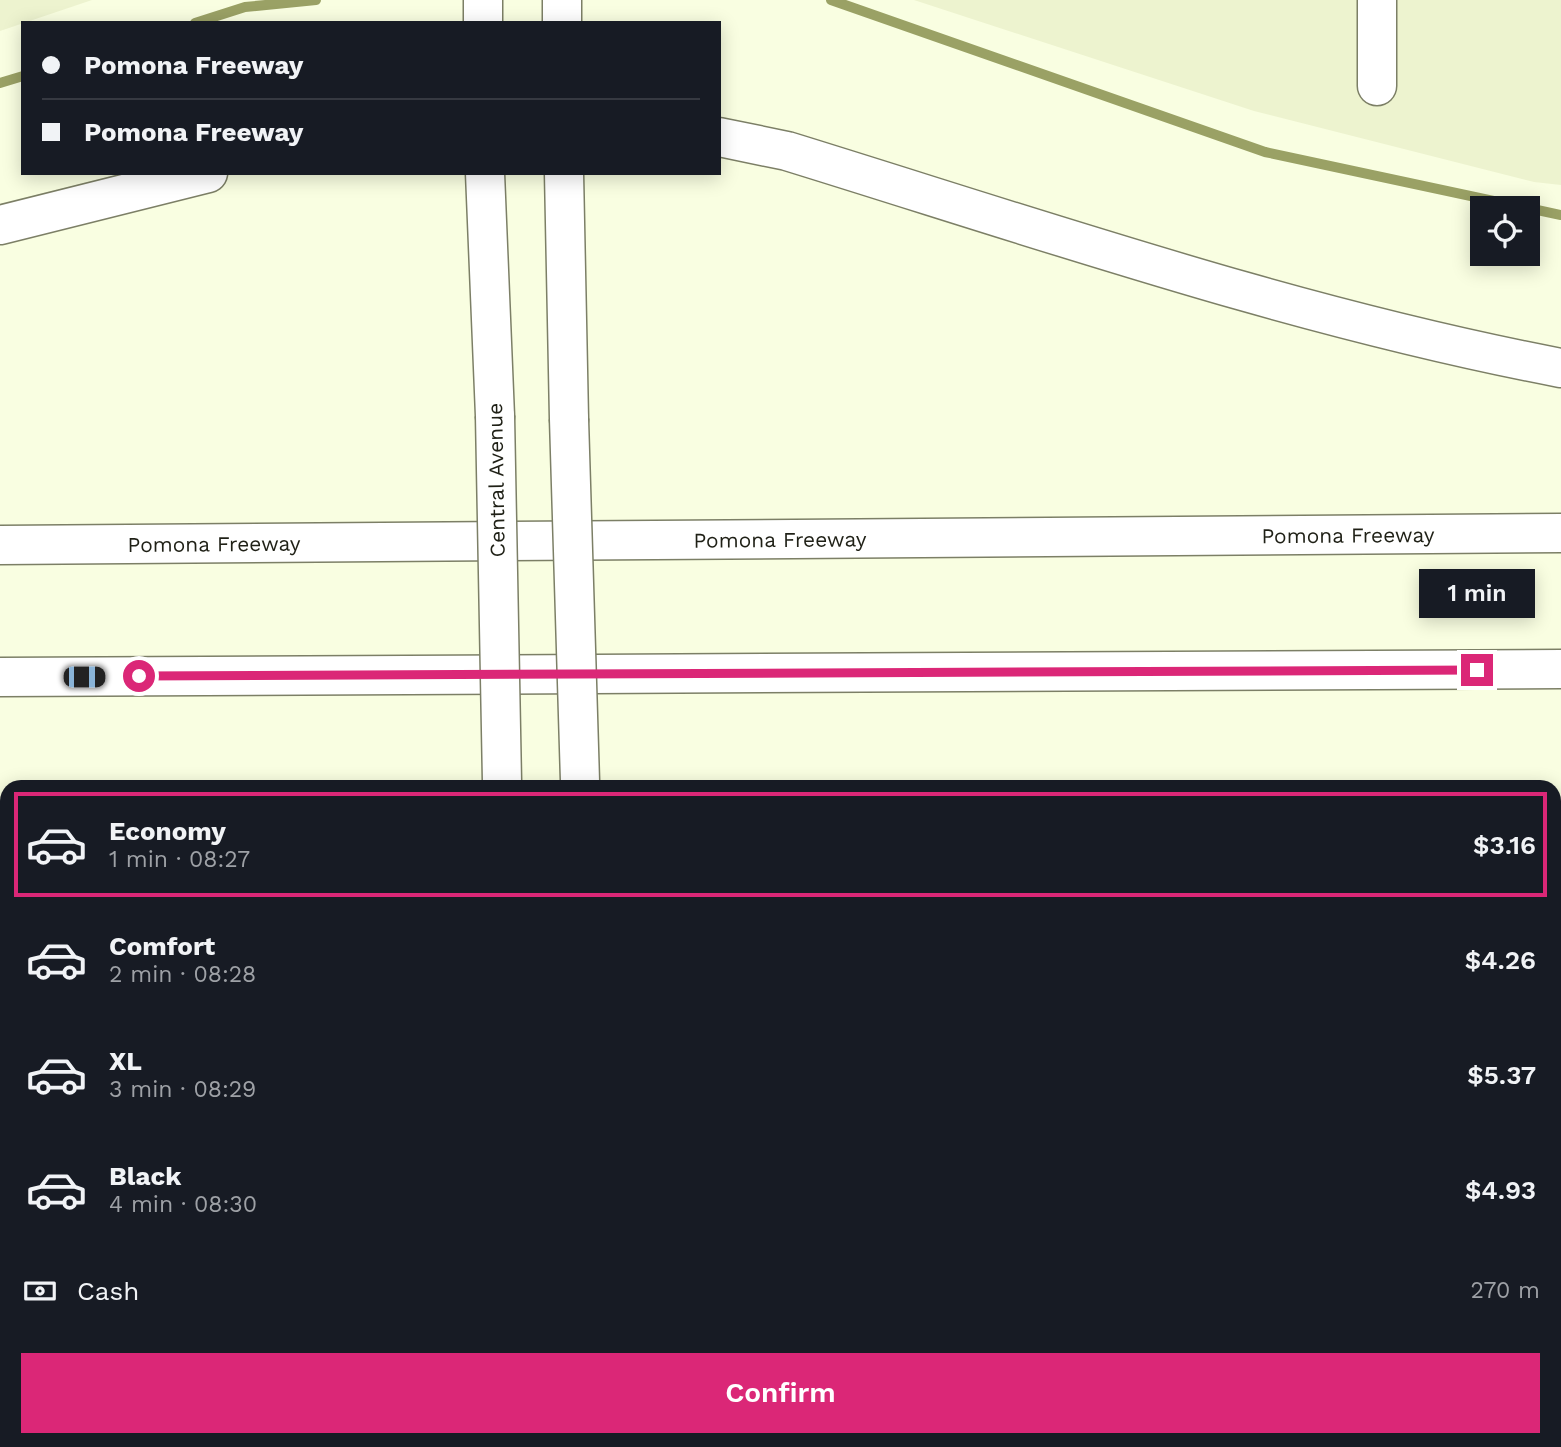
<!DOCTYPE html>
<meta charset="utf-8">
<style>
:root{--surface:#171b24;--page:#242831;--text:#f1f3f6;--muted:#9ea1a6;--line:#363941;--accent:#db2777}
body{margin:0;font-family:"Work Sans",sans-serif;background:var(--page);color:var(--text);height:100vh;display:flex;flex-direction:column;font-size:26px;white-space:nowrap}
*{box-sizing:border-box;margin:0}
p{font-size:23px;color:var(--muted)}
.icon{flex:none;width:38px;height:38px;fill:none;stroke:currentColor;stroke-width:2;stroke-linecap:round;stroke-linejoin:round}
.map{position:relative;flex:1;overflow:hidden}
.panel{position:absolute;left:0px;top:780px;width:1561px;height:667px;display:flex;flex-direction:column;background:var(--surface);border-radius:21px 21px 0 0;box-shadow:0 4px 18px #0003}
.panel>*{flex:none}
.guide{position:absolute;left:21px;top:21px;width:700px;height:154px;border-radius:0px;box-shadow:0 4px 18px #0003;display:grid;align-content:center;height:154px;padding:0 21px;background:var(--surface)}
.buttons{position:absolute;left:1470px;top:196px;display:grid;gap:14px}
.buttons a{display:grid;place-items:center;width:70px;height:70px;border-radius:0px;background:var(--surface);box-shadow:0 4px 18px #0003;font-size:35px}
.end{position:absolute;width:32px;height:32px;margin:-16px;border:9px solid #db2777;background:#fff;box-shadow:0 0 0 4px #fff}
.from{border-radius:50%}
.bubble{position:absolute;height:49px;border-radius:0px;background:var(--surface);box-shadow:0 4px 18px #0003;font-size:23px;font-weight:600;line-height:49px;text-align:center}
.car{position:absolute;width:21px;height:42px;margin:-21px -10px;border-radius:9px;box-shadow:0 0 5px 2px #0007;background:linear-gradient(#222 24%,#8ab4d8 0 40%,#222 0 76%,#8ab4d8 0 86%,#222 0)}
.guide b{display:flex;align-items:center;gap:24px;height:66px;font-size:26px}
.guide b+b{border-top:2px solid var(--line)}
.guide i{width:18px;height:18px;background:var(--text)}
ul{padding:12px 0 0;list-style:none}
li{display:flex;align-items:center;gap:21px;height:105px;margin:0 14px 10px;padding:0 7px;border:4px solid transparent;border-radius:0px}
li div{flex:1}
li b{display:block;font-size:26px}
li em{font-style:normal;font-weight:600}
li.current{border-color:var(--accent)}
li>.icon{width:63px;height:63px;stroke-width:1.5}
.pay{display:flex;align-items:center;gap:18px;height:77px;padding:0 21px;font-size:26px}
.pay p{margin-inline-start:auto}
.cta{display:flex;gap:14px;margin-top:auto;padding:14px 21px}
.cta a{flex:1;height:80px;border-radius:0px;background:var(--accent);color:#fff;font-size:28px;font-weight:600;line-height:80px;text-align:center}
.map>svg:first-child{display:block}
</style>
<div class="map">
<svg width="1561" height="1447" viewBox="0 0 1561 1447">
<rect width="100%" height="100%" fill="#f9fee1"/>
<!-- built -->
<path fill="#edf3cf" d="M0 0H92L0 31Z
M914 0H1561V185L1534 182 1254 111Z
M621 1440H1539V1447H621Z"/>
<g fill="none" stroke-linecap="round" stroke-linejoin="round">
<!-- stream -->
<path stroke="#9aa165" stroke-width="10" d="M831 0 1265 152 1527 208
M195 23 245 7 316 0
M0 83 23 76
M1528 208 1561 215"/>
</g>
<!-- building -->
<path fill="#bdc1a6" stroke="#80846b" stroke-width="2" d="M0 1087H7V1440H151V1447H51L44 1441H0Z
M958 1440H1447V1447H958Z"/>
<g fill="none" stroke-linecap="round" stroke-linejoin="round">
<!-- minor casing -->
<g stroke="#7c7f66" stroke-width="41">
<path id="minor" d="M1377 0V86
M350 1445 476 1447
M196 1447 259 1444 350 1445V1440
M897 1447V1440
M1504 1447V1440"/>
</g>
<!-- major casing -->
<g stroke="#7c7f66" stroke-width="41">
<path id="major" d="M562 0V23
M483 23V0
M485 173 495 416
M564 173 569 419
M508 1440V1447
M584 1440V1447"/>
</g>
<!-- highway casing -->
<g stroke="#7c7f66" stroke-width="41">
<g id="highway">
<path d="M719 137 787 151C1043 230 1298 318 1561 368"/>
<path d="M0 225 208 173"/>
<path id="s1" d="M0 545 1561 533"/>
<path d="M0 677 1561 669"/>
<path d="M1554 833 1561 831"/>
<path d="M0 962 7 964"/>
</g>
</g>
<!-- minor -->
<use href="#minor" stroke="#fff" stroke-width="38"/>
<!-- major -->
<use href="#major" stroke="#fff" stroke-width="38"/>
<!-- highway -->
<use href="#highway" stroke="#fff" stroke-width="38"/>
<!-- major-bridge casing -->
<g stroke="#7c7f66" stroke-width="41" stroke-linecap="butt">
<path id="major-bridge" d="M495 416 502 782
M569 419 580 781"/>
</g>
<!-- major-bridge -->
<use href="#major-bridge" stroke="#fff" stroke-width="38"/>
</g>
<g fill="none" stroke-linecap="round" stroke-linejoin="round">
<!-- route -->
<path stroke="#db2777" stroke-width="9" d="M139 676 1477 670"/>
</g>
<g text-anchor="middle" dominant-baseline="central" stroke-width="5" stroke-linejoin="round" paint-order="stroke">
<!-- street labels -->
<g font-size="21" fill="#1f2016" stroke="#fff">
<text transform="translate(496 480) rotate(-91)">Central Avenue</text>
<text stroke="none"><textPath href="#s1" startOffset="1348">Pomona Freeway</textPath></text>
<text stroke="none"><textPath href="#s1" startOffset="780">Pomona Freeway</textPath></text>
<text stroke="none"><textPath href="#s1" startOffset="214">Pomona Freeway</textPath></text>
</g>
</g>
</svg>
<div class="buttons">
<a><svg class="icon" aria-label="locate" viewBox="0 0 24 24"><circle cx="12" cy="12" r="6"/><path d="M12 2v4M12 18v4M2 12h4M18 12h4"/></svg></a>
</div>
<i class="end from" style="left:139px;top:676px"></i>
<i class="end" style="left:1477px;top:670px"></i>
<div class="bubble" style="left:1419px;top:569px;width:116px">1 min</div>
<i class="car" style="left:84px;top:677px;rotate:90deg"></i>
<div class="guide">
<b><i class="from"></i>Pomona Freeway</b>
<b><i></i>Pomona Freeway</b>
</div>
<section class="panel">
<ul>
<li class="current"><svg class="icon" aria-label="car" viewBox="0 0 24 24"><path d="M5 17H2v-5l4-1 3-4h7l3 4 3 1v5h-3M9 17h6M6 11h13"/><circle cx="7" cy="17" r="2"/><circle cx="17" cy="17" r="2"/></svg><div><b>Economy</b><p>1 min · 08:27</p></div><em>$3.16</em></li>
<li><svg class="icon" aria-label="car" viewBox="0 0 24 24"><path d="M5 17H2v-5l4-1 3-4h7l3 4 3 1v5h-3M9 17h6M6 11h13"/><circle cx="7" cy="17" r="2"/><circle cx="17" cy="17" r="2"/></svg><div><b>Comfort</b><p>2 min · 08:28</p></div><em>$4.26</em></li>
<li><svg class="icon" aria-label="car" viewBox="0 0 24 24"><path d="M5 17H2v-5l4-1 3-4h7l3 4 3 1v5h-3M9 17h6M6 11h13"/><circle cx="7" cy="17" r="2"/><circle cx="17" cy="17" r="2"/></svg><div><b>XL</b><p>3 min · 08:29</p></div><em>$5.37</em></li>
<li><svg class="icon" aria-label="car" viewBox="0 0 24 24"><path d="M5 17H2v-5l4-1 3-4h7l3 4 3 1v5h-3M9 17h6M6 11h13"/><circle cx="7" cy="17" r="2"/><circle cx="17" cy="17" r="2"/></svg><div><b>Black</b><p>4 min · 08:30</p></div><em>$4.93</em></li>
</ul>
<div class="pay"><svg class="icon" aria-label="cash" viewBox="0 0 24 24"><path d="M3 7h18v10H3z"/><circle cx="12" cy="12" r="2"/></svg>Cash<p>270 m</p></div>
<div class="cta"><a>Confirm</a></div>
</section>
</div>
